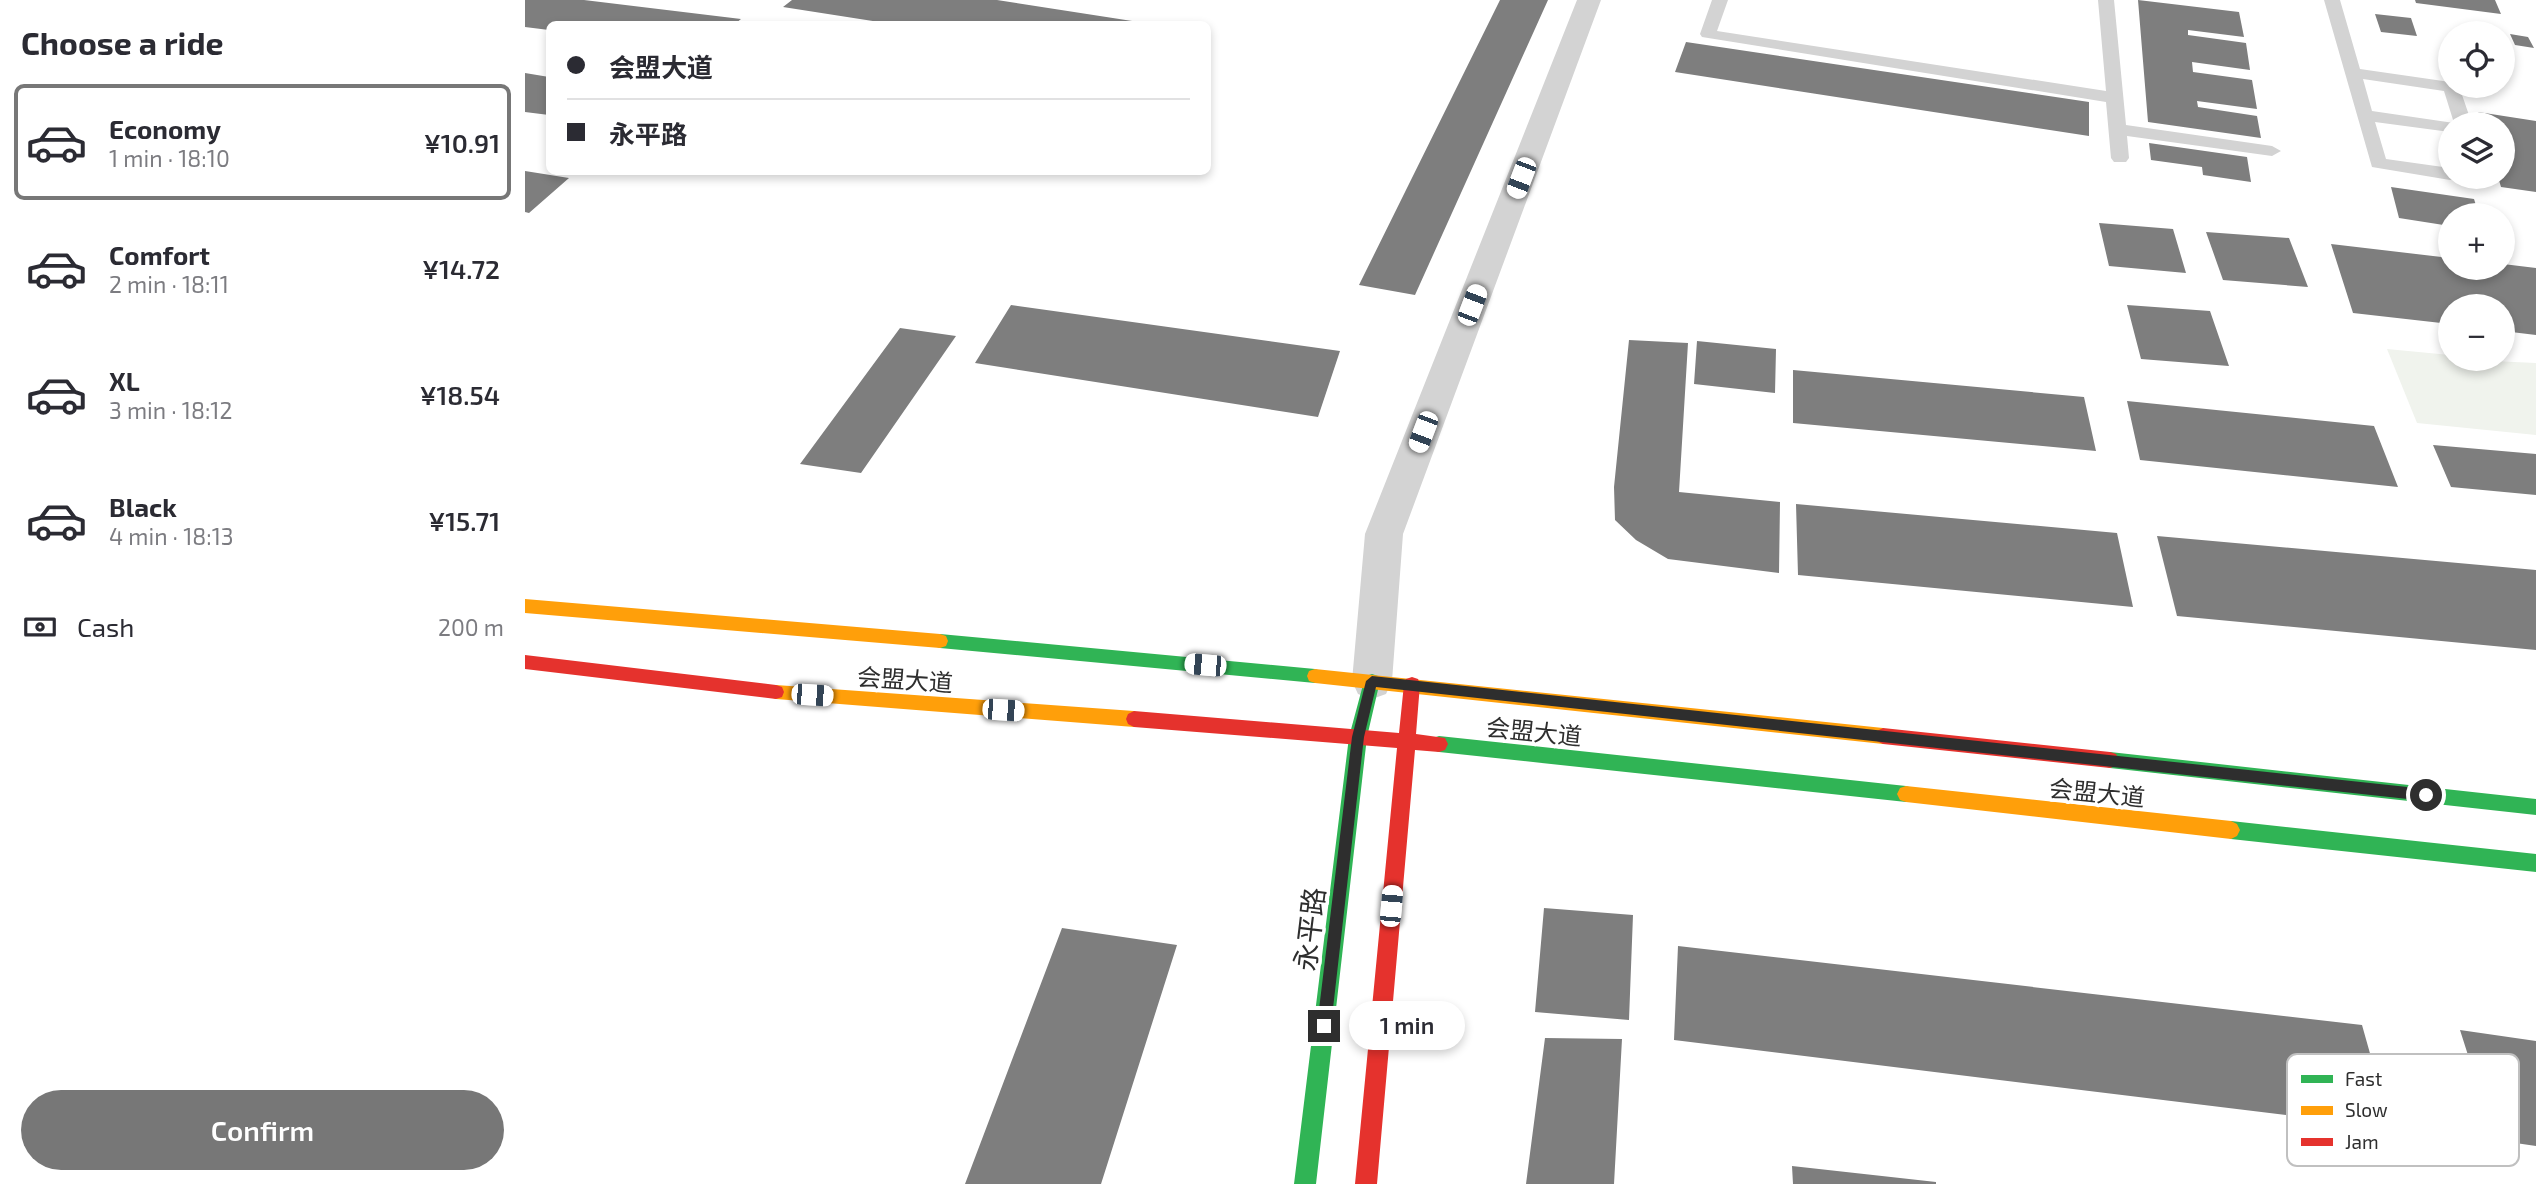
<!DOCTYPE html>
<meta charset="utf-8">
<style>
:root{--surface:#fff;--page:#f7f7f7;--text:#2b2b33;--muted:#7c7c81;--line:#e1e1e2;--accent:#777}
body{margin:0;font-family:"Exo 2","Noto Sans SC",sans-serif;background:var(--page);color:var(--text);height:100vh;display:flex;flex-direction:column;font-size:26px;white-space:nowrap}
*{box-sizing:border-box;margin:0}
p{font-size:23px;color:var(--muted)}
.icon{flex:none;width:38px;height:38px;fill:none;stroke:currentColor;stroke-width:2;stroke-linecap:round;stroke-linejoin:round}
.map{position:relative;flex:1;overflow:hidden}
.drawer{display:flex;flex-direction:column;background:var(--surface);width:525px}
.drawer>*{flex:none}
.top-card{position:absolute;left:21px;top:21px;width:665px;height:154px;border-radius:10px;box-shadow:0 4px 10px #0003;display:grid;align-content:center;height:154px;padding:0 21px;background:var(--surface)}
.fabs{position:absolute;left:1913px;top:21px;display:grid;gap:14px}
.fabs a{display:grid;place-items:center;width:77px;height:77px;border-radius:50%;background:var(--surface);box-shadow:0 4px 10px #0003;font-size:35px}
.end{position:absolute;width:32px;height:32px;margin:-16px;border:9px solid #2e2e2e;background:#fff;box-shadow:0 0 0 4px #fff}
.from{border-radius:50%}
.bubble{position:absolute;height:49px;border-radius:24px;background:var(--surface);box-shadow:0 4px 10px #0003;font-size:23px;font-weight:600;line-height:49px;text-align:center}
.car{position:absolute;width:21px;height:42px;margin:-21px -10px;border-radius:9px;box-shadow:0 0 5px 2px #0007;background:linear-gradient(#fff 24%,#345 0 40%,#fff 0 76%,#345 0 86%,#fff 0)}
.top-card b{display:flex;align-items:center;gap:24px;height:66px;font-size:26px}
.top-card b+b{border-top:2px solid var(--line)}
.top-card i{width:18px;height:18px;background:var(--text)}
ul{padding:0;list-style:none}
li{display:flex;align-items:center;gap:21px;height:116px;margin:0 14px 10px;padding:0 7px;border:4px solid transparent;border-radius:10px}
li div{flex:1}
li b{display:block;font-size:26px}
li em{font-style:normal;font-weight:600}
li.selected{border-color:var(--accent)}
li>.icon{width:63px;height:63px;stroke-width:1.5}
h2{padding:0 21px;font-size:32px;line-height:84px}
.pay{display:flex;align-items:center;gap:18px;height:77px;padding:0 21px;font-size:26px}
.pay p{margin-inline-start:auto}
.action{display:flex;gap:14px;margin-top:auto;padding:14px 21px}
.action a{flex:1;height:80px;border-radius:42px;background:var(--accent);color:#fff;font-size:28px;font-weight:600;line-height:80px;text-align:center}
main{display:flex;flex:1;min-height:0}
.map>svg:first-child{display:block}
</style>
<main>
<section class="drawer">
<h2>Choose a ride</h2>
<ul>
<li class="selected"><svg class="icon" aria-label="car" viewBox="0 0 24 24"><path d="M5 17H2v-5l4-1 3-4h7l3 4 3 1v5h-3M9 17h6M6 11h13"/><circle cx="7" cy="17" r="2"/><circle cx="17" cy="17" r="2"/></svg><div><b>Economy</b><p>1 min · 18:10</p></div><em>¥10.91</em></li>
<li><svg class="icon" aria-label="car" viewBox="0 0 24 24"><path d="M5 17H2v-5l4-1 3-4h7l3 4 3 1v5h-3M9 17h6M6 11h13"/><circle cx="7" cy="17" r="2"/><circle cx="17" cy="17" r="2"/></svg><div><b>Comfort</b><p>2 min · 18:11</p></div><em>¥14.72</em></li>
<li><svg class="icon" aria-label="car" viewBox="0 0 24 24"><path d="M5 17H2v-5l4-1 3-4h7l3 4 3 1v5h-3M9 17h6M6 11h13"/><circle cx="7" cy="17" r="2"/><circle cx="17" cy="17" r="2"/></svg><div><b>XL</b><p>3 min · 18:12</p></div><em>¥18.54</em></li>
<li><svg class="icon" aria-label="car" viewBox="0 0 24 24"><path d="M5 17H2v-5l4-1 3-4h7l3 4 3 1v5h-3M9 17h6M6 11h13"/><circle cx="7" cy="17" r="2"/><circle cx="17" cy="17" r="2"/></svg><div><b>Black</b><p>4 min · 18:13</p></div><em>¥15.71</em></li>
</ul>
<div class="pay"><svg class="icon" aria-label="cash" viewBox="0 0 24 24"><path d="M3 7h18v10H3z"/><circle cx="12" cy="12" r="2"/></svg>Cash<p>200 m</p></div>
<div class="action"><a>Confirm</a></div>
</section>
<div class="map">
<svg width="2011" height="1184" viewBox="0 0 2011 1184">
<rect width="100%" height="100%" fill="#fff"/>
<!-- green -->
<path fill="#f0f3ed" d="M1862 349 1925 355V359L2011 363V435L1892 423Z"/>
<!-- building -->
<path fill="#7e7e7e" d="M0 0H59L216 19 210 24H24V30L0 27Z
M267 0H472L620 23 367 24 258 7Z
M975 0H1023L890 295 834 285Z
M1613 0 1714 12 1719 37 1663 30V35L1721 43 1725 70 1667 62 1668 72 1727 80 1732 109 1672 101 1673 107 1732 116 1736 138 1623 122Z
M1890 0H1970L1976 14 1891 3Z
M1850 14 1886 18 1892 36 1856 32Z
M1985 34 2003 37 2009 48 1990 45Z
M1161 42 1564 102V136L1150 72Z
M0 73 24 77V115L0 112Z
M1953 112 2011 121V192L1976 187 1973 177H1978V124H1957Z
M1624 143 1722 157 1726 182 1678 175 1677 167 1626 160Z
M0 171 44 178 4 213 0 212Z
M1866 187 1949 199 1954 215H1925V226L1874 218Z
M1574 223 1648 229 1661 273 1584 266Z
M1681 232 1764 238 1783 287 1698 280Z
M1806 244 1925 258V268H1978V264L2011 268V335L1978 331V306H1925V324L1828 313Z
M486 305 815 351 793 417 450 363Z
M1602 305 1685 311 1704 366 1616 359Z
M375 328 431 336 336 473 275 464Z
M1104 340 1163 343 1154 492 1255 502 1254 573 1143 559 1111 540 1090 520 1089 487Z
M1172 341 1251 349 1250 393 1169 384Z
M1268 370 1559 397 1571 451 1268 423Z
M1602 401 1849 426 1873 487 1615 460Z
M1908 445 2011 454V495L1926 487Z
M1271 504 1592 533 1608 607 1273 575Z
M1632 536 2011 570V650L1652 616Z
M1019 908 1108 915 1104 1020 1010 1012Z
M537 928 652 945 576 1184H440Z
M1153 946 1837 1025 1866 1128 1149 1040Z
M1935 1030 2011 1041V1146L1970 1140Z
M1020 1038 1097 1039 1089 1184H1001Z
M1267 1166 1411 1182V1184H1268Z"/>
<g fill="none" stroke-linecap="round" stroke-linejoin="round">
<!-- lane -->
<path fill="#d3d3d3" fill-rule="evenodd" d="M1187 0H1203L1192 31 1581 91 1573 0H1589L1601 125 1747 146 1756 151 1747 156 1602 136 1604 158 1601 162H1589L1586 158 1581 102 1177 37 1175 34Z
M1799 0H1815L1835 69 1925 82V86H1934L1947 124H1925V132L1850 122 1861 159 1925 168V177L1931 178 1925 180 1847 167ZM1838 79 1919 91 1929 123 1847 111Z
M1938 177H1966L1957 183 1941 181Z"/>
<!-- street -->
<path fill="#d3d3d3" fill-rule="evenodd" d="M1052 0H1076L878 534 867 681 861 694 847 699 833 694 827 681 840 534Z"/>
<!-- fast -->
<path fill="#30b455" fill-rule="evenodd" d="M415 634 790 669 796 671 798 676 796 681 790 683 415 648 409 646 407 641 409 636Z
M847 674 853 676 855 681 842 737 791 1184H769L824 737 839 681 841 676Z
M914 736 1381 786 1387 788 1390 794 1387 800 1381 802 914 752 908 750 905 744 908 738Z
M1585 752 2011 799V815L1585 768 1579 766 1576 760 1579 754Z
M1706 821 2011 854V872L1706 839 1700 836 1697 830 1700 824Z"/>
<!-- slow -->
<path fill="#ff9f0a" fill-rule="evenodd" d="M0 599 415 634 421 636 423 641 421 646 415 648 0 613Z
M790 669 1358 728 1364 731 1367 736 1364 741 1358 744 790 683 784 681 782 676 784 671Z
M251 685 609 711 615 714 617 719 615 724 609 727 251 699 245 697 243 692 245 687Z
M1381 786 1706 821 1712 824 1715 830 1712 836 1706 839 1381 802 1375 800 1372 794 1375 788Z"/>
<!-- jam -->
<path fill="#e5322d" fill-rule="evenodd" d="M0 655 251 685 257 687 259 692 257 697 251 699 0 669Z
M887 677 893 679 895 684 891 734 920 738 923 744 920 750 914 752 890 750 852 1184H830L872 748 609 727 603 724 601 719 603 714 609 711 874 733 879 684 881 679Z
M1358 728 1585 752 1591 754 1594 760 1591 766 1585 768 1358 744 1352 741 1349 736 1352 731Z"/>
</g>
<!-- route -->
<path fill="#2e2e2e" d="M847 676 1901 789 1908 795 1901 801 851 687 839 737 806 1026 804 1031 799 1033 794 1031 792 1026 827 737 841 681Z"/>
<g text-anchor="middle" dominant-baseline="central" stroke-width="7" stroke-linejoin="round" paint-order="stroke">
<!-- street labels -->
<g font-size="24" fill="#2e2e2e" stroke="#fff">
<text transform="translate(380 679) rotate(4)">会盟大道</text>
<text transform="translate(1009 731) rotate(6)">会盟大道</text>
<text transform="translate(1572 792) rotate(6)">会盟大道</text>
</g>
<!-- near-street labels -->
<g font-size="28" fill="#2e2e2e" stroke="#fff">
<text transform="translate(784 929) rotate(-83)">永平路</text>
</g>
</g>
<!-- legend -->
<rect x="1762" y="1054" width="232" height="112" rx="10" fill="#fff" stroke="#c0c0c0" stroke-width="2"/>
<rect x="1776" y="1075" width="32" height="8" fill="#30b455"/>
<rect x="1776" y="1106" width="32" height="9" fill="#ff9f0a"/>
<rect x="1776" y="1138" width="32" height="8" fill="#e5322d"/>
<g font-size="19" fill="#2e2e2e">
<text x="1820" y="1086">Fast</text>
<text x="1820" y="1117">Slow</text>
<text x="1820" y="1149">Jam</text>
</g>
</svg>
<div class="fabs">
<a><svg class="icon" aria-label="locate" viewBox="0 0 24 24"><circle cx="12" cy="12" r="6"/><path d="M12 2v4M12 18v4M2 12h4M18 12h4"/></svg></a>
<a><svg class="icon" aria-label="layers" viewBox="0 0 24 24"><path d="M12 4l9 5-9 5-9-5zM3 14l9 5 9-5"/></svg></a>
<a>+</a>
<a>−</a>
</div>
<i class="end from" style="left:1901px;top:795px"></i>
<i class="end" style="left:799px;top:1026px"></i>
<div class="bubble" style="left:824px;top:1001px;width:116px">1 min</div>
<i class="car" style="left:996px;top:178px;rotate:201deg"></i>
<i class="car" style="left:947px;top:305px;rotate:21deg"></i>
<i class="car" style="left:898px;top:432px;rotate:201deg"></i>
<i class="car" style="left:680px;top:665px;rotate:275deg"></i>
<i class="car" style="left:287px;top:695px;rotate:94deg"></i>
<i class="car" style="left:478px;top:710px;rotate:94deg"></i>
<i class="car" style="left:866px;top:906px;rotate:5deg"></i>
<div class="top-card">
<b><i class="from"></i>会盟大道</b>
<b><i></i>永平路</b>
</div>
</div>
</main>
